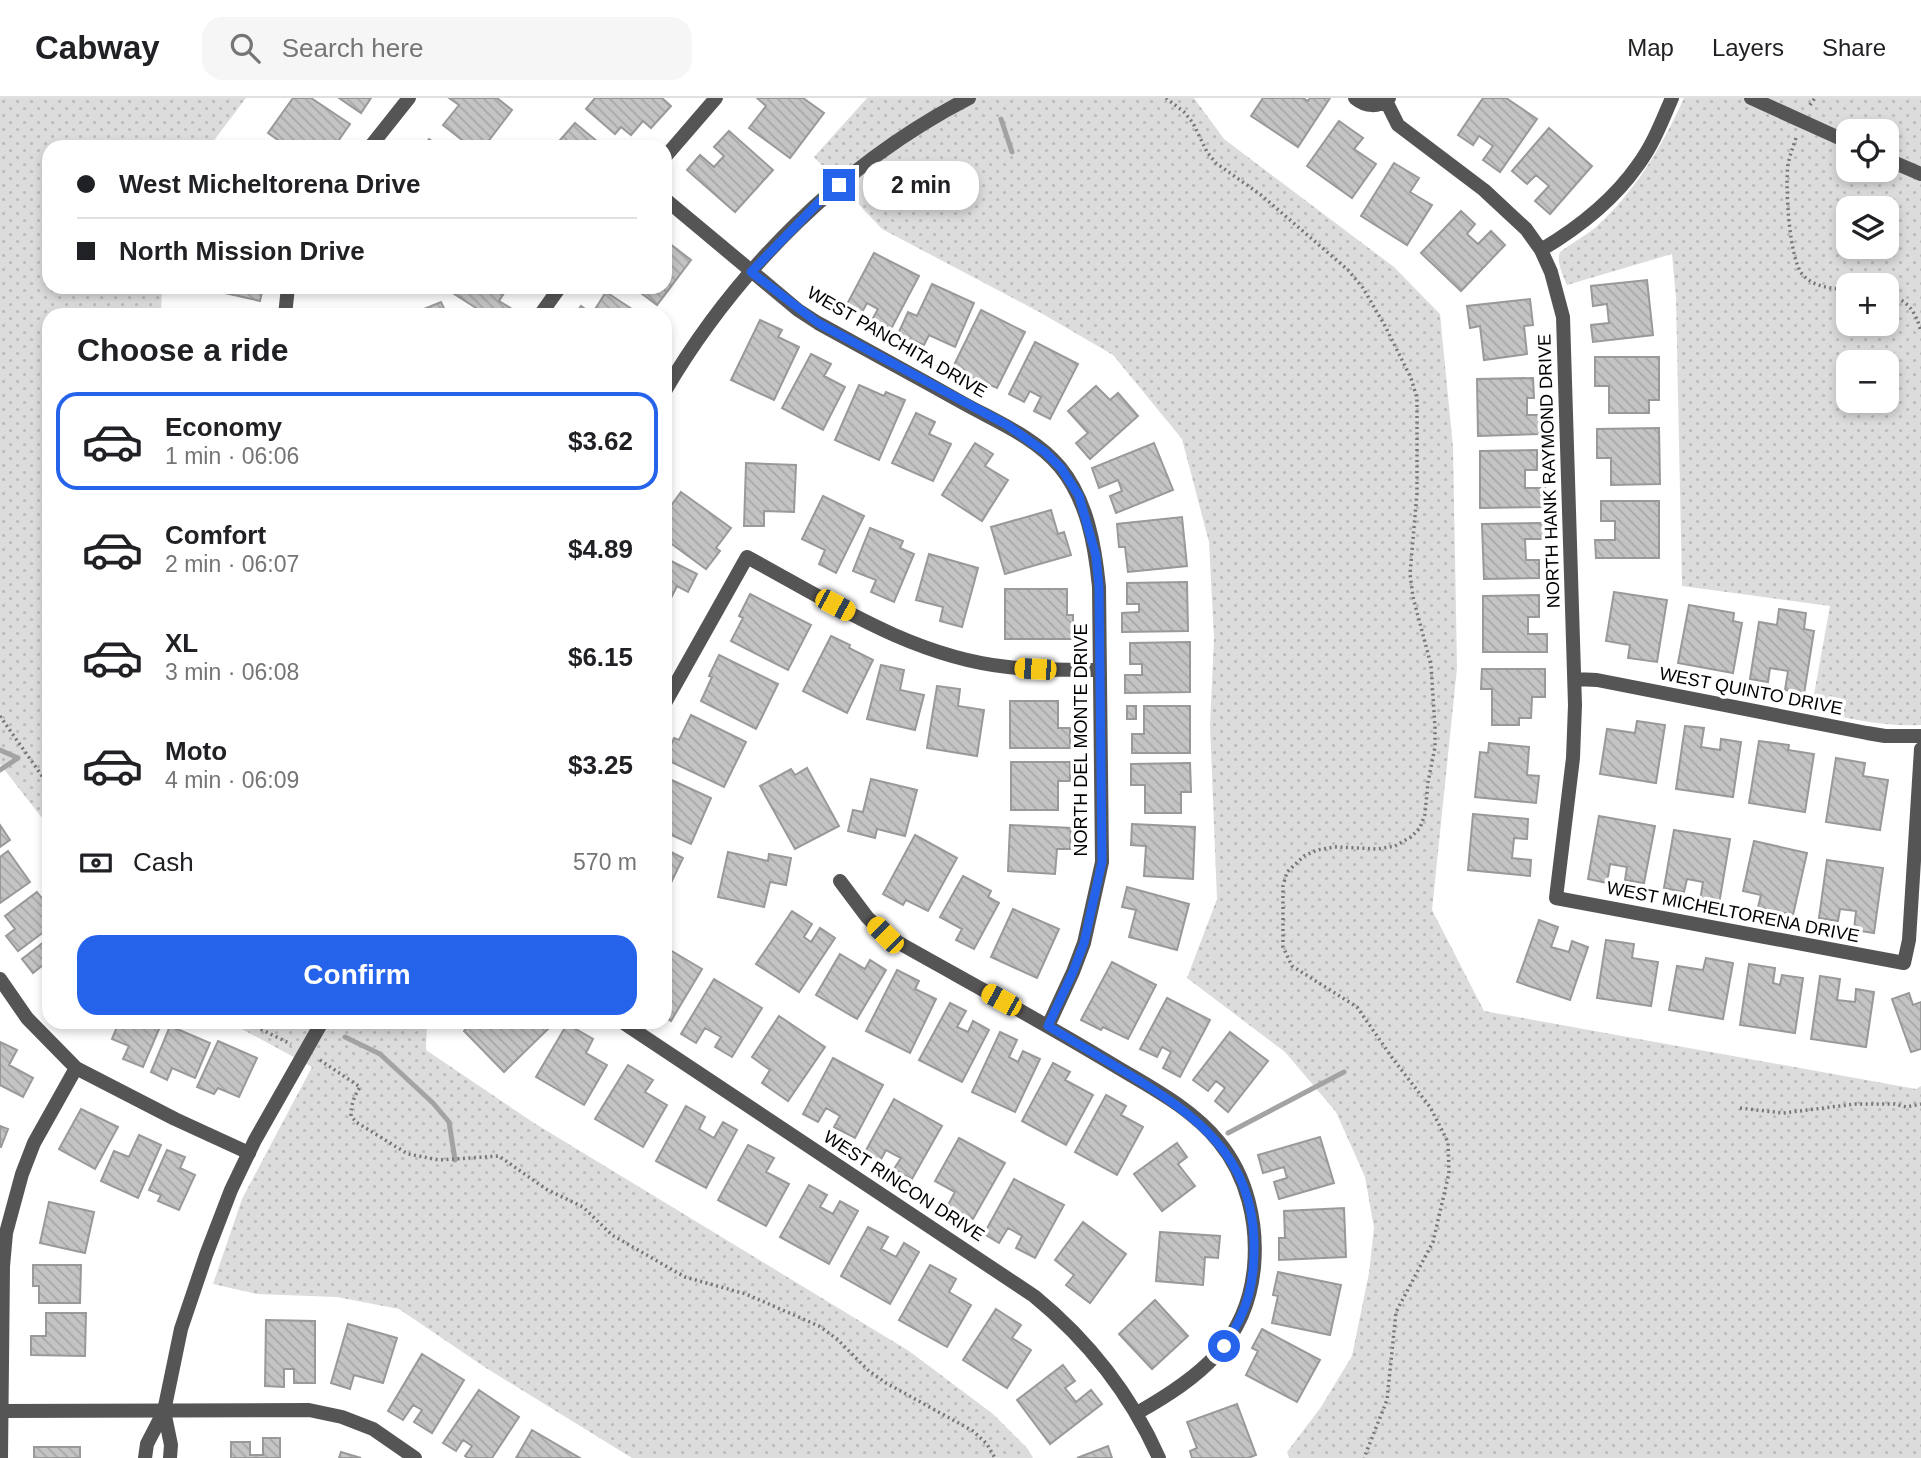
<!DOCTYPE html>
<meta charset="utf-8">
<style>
:root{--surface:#fff;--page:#f6f6f6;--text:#202124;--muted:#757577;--line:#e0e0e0;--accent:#2563eb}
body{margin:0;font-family:Helvetica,sans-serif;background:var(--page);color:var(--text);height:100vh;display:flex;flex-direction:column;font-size:26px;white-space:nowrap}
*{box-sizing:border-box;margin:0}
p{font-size:23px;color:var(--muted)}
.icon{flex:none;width:38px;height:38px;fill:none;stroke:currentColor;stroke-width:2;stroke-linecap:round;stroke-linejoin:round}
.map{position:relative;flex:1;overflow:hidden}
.drawer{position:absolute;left:42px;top:210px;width:630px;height:721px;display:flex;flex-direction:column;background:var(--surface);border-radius:21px;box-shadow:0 4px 10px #0003}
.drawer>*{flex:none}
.banner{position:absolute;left:42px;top:42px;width:630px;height:154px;border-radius:21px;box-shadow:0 4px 10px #0003;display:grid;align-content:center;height:154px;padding:0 35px;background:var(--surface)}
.tools{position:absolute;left:1836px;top:21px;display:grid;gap:14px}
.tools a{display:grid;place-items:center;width:63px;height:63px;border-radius:14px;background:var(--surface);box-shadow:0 4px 10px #0003;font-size:35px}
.end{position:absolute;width:32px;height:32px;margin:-16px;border:9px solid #2563eb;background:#fff;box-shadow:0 0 0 4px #fff}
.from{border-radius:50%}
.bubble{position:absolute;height:49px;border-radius:21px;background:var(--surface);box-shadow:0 4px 10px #0003;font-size:23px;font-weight:700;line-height:49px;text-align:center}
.car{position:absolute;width:21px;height:42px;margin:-21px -10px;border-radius:9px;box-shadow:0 0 5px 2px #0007;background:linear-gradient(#f5c518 24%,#345 0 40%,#f5c518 0 76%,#345 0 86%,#f5c518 0)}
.banner b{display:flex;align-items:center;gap:24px;height:66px;font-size:26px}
.banner b+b{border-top:2px solid var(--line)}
.banner i{width:18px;height:18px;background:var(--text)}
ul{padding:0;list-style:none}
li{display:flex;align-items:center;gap:21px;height:98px;margin:0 14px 10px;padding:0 21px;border:4px solid transparent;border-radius:21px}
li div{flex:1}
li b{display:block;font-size:26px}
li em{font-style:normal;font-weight:700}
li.current{border-color:var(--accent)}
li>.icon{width:63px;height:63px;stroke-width:1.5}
h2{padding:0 35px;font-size:32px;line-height:84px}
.pay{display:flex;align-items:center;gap:18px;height:77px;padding:0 35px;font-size:26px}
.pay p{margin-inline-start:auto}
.cta{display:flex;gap:14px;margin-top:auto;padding:14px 35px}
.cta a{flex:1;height:80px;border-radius:21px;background:var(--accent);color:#fff;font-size:28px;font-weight:700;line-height:80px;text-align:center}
header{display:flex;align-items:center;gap:42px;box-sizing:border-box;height:98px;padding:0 35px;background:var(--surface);border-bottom:2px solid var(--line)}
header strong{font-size:33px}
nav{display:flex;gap:38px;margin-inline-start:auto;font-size:24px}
.search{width:490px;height:63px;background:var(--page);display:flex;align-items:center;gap:18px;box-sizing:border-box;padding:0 24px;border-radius:21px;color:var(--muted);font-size:26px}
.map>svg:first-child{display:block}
</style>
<header>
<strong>Cabway</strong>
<div class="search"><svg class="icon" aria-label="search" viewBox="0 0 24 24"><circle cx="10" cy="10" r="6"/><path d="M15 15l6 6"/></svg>Search here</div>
<nav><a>Map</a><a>Layers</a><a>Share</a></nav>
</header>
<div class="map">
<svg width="1921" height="1360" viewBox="0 0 1921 1360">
<defs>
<pattern id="grass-dots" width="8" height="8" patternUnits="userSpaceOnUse" patternTransform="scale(1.75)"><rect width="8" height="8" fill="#dcdcdc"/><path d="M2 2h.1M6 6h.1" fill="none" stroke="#bbb" stroke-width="1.8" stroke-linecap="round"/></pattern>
<pattern id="building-back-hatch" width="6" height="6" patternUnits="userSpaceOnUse" patternTransform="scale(1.75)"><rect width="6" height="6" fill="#c4c4c4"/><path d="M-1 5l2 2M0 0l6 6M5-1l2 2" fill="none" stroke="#a7a7a7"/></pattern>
</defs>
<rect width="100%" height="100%" fill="#fff"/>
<!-- grass -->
<path fill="url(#grass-dots)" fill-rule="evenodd" d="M0 0H246L209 49H49V189H162L161 217H49V729L0 666Z
M867 0H1194L1224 41 1394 169 1440 216 1453 349 1457 570 1432 812 1484 913 1916 991 1921 988V1360H1289L1287 1354 1321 1309 1352 1258 1369 1175 1374 1130 1365 1079 1336 1014 1285 954 1187 880 1217 801 1210 628 1214 540 1209 444 1182 341 1113 257 1041 215 882 131 814 59Z
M1684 0H1921V627C1884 629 1848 620 1811 613L1830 508 1682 488 1676 200 1672 156 1567 187C1563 177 1556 164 1560 154 1572 145 1585 138 1596 129 1635 94 1663 47 1684 0ZM1848 33H1886V72H1848ZM1848 110H1886V149H1848ZM1848 187H1886V226H1848ZM1848 264H1886V303H1848Z
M229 924H427L426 952 534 1025 909 1253 993 1316 1028 1351 1033 1360H632L486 1270 399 1211 337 1199 257 1196 213 1186 242 1101 312 969Z"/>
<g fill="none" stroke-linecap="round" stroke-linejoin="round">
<!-- stream -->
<path stroke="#a3a3a3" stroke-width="5" d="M1001 21 1012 54
M0 652 18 660
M0 672 18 660
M345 939 380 956 433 1005 449 1024 455 1062
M1228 1035 1344 974"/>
</g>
<!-- building -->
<path fill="url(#building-back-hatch)" stroke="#999" stroke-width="2" d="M293 0H311L350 26 334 49 321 43 317 49H288L268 35Z
M339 0H371L361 15Z
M449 0H497L512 12 484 49H471L443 27 459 7Z
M595 0H662L671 8 651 30 643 23 631 37 621 29 615 36 586 11Z
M803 0 824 15 790 60 749 30 766 8 757 0Z
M1263 0H1303L1308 3 1310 0H1330L1298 49 1251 18Z
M1483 0H1506L1537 21 1500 74 1483 62 1493 48 1479 38 1473 47 1458 37Z
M1339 23 1363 40 1354 51 1376 66 1352 100 1307 68Z
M575 25 604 49H554Z
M1549 30 1592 68 1550 116 1535 103 1549 88 1536 77 1527 86 1512 73Z
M729 33 773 72 735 114 687 72 700 57 714 69 724 58 714 49Z
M429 41 441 49H423Z
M1394 65 1419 80 1410 94 1432 107 1407 147 1361 118Z
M1461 113 1475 126 1467 136 1478 146 1491 133 1505 147 1461 193 1421 155Z
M665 142 691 162 657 207 633 189H665Z
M874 155 919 178 891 231 872 222 878 211 867 205 860 218 845 210Z
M1647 182 1653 237 1593 244 1591 227 1609 225 1607 206 1593 208 1591 188Z
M932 186 974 205 955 249 929 237 924 247 898 236 908 214 917 218Z
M198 189H263L260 203Z
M450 189H508L499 203 512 211 508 217H487L448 192Z
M606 194 641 217H575L581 208 592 216Z
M1530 201 1533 227 1524 228 1527 256 1484 262 1480 228 1470 230 1467 208Z
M441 204 447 217H409Z
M981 212 1025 234 997 290 952 271Z
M760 222 782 232 778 239 799 249 774 302 731 282Z
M1035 244 1078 266 1050 321 1034 313 1041 299 1030 293 1024 304 1009 296Z
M811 256 831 266 824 278 845 289 823 332 782 310Z
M1595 259H1659V302H1649V315H1609V288H1595Z
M1533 280 1534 300H1527V317H1540L1541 336 1478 338 1477 281Z
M859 287 884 298 886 294 905 302 879 362 835 342Z
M1096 288 1110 302 1118 295 1138 318 1090 361 1076 345 1088 335 1068 313Z
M916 315 935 324 929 336 951 346 933 383 892 365Z
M1659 330 1660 386 1611 387V360H1597V331Z
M975 345 993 356 985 368 1008 382 982 423 942 397Z
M1154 345 1173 392 1116 415 1110 398 1122 393 1118 382 1099 390 1092 370Z
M1537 352V372H1525V390H1545V409L1480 410V353Z
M746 365 796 367 794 414 764 413V428H744Z
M681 394 731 430 716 450 720 453 706 471 665 441V416Z
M823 398 864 418 836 475 819 466 825 452 802 441Z
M1601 403H1659V460H1596L1595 442H1615V423H1601Z
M1051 412 1058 436 1064 434 1071 457 1005 476 991 429Z
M1182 419 1187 468 1128 474 1125 449H1119L1117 426Z
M1544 425 1545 441H1525L1526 462H1539V480L1484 481 1482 426Z
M870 430 903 443 900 450 914 456 894 504 871 494 876 482 853 473Z
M929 456 978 470 962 529 940 523 943 509 916 502Z
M665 460 697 476 688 494 677 488 665 512Z
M1187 484 1188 533 1122 534V515L1139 514V506H1127V485Z
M1005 491H1067V517H1073V541H1005Z
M1614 494 1667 502 1657 564 1628 560 1630 547 1606 543Z
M750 496 811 527 788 572 731 543 743 520 739 518Z
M1539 497V519H1528V536H1547V554H1483V498Z
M1689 507 1734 515 1733 523 1742 525 1733 575 1678 565Z
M1779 511 1806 515 1804 531 1814 533 1804 596 1785 592 1788 573 1770 570 1768 584 1750 581 1759 524 1777 527Z
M831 538 850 547 849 550 873 562 847 615 803 593Z
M1190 544V594L1125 595V577H1142V566H1130V545Z
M719 557 778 586 756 631 701 603 712 579 709 578Z
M881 567 904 572 900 592 924 597 915 632 867 621Z
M1482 571H1545V599H1532L1531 620H1519V627H1492V591H1481Z
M937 588 960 591 958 608 984 612 977 658 927 650Z
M1010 603H1058V630H1070V650H1010Z
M1127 608H1136V621H1127Z
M1144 608H1190V655H1132V636H1144Z
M691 617 746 644 724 689 665 661 674 640 679 642Z
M1637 623 1665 627 1656 685 1600 676 1607 631 1635 635Z
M1685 628 1704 630 1701 649 1720 652 1721 641 1741 644 1733 699 1676 691Z
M1759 643 1789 647 1788 652 1814 656 1805 714 1749 705Z
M1489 645 1529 649 1527 677 1539 678 1536 705 1475 699 1480 654 1488 655Z
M1836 660 1865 665 1863 678 1888 682 1880 732 1826 724Z
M1011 664H1070V683H1058V712H1011Z
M1190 665 1191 694H1181V715H1145V687H1131V666Z
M807 670 839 728 795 751 760 688 791 671 795 677Z
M665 679 711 700 691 746 665 734Z
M871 681 917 692 905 738 877 731 875 740 848 733 853 712 863 714Z
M1473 716 1528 721 1527 741 1514 740 1512 760 1531 762 1530 778 1468 772Z
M1599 718 1655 728 1644 785 1625 782 1627 769 1610 766 1607 785 1588 781Z
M1132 726 1195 729 1193 781 1144 778 1146 748 1131 747Z
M0 727 10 742 0 749Z
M1010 727 1071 730 1070 751H1057L1055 776 1008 773Z
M1674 732 1730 741 1719 806 1700 803 1703 784 1687 781 1684 794 1664 790Z
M915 737 957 760 928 813 906 802 903 807 883 796Z
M1754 743 1807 755 1793 817 1758 809 1761 797 1743 793Z
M665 751 683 760 665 797Z
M8 753 30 784 0 805V759Z
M728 754 768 763 769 756 791 760 786 787 770 784 764 809 718 799Z
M1827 762 1883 770 1874 835 1854 832 1856 813 1840 811 1838 823 1819 820Z
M963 778 991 793 988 799 999 805 974 851 956 842 962 831 940 819Z
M1127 789 1189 806 1177 852 1129 839 1136 812 1122 809Z
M37 794 49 809V830L18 853 6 838 15 831 5 818Z
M1013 811 1059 831 1037 880 991 859Z
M792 813 812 826 804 839 811 844 820 830 835 840 799 894 756 866Z
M1539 822 1558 829 1551 849 1569 854 1572 843 1588 849 1570 902 1517 884Z
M49 840V874L43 867 33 875 22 861Z
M1606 842 1634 846 1632 860 1658 864 1651 908 1597 900Z
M665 849 702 871 671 923 665 919Z
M840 856 865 871 870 862 886 872 857 921 816 897Z
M1706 860 1733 865 1723 921 1669 912 1677 868 1703 872Z
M1112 864 1156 887 1128 941 1103 929 1101 932 1081 922Z
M1749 866 1775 870 1773 885 1780 887 1782 877 1803 880 1795 935 1740 927Z
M897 872 919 883 915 891 936 901 910 955 866 933Z
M1820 878 1840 881 1837 902 1855 904 1856 891 1874 894 1866 949 1811 941Z
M714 881 762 910 732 959 715 949 721 939 705 930 696 945 681 936Z
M1909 895 1913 907 1921 904V951L1911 954 1892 901Z
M1167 900 1210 922 1180 979 1163 970 1171 954 1162 949 1157 959 1140 951Z
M950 905 966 913 957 929 968 934 973 923 989 932 962 984 919 962Z
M779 918 825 949 788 1003 762 985 770 972 752 959Z
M119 924H162L143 969 123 961 129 948 112 941Z
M473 924H522L525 927 528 924H545L550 929 504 974 464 933Z
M567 926 593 941 586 955 607 967 584 1007 536 979Z
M170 928 210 945 195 980 172 970 167 982 151 974Z
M1000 934 1017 942 1009 959 1018 964 1023 953 1040 961 1015 1014 972 994Z
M1230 934 1268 963 1228 1014 1215 1003 1225 990 1216 983 1208 993 1193 982Z
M218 943 257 960 239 999 218 990 214 996 197 989Z
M0 944 17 952 9 967 33 980 23 999 0 987Z
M833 960 883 987 855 1040 834 1029 840 1018 826 1010 818 1024 803 1016Z
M1053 965 1070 974 1065 982 1093 997 1066 1047 1022 1023Z
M628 967 653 982 645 994 667 1007 643 1049 595 1021Z
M1106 997 1126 1008 1121 1017 1143 1029 1117 1077 1075 1054Z
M894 1001 942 1028 912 1081 894 1071 901 1060 886 1052 879 1065 864 1056Z
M686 1008 705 1019 699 1031 714 1040 723 1024 737 1032 706 1090 656 1063Z
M81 1011 118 1029 95 1071 59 1051Z
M0 1028 8 1031 1 1049H0Z
M139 1037 161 1047 138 1100 101 1083 114 1053 129 1059Z
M1320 1039 1334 1085 1279 1101 1274 1084 1287 1080 1284 1069 1263 1075 1258 1057Z
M959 1040 1005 1065 973 1121 948 1107 955 1094 935 1083Z
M1177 1045 1187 1059 1178 1066 1195 1088 1162 1113 1134 1076Z
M748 1047 774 1060 766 1074 789 1086 766 1128 718 1102Z
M167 1052 185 1059 180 1070 195 1077 179 1112 158 1103 161 1097 149 1092Z
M1014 1081 1064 1107 1035 1160 1016 1150 1022 1138 1008 1130 999 1145 984 1136Z
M809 1087 827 1097 820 1109 833 1116 840 1103 858 1113 829 1166 780 1139Z
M49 1104 94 1114 85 1155 40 1145Z
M1344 1110 1346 1159 1279 1162V1140H1285L1284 1113Z
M1083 1124 1126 1156 1090 1205 1066 1187 1074 1177 1055 1162Z
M868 1129 888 1139 881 1151 896 1159 904 1145 919 1154 890 1206 841 1178Z
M1160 1134 1220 1138 1218 1160 1205 1159 1203 1187 1156 1183Z
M33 1167H81L80 1205H39V1188H33Z
M930 1167 956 1181 949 1194 971 1207 947 1249 899 1222Z
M1278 1174 1341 1187 1330 1237 1272 1225 1278 1198 1273 1197Z
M1155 1202 1188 1238 1152 1271 1119 1236Z
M996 1211 1021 1227 1012 1240 1031 1252 1007 1290 963 1262Z
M46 1215H86L85 1258 31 1257V1238H46Z
M266 1222 315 1223V1285H294V1271H284V1289L265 1288Z
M348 1226 397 1240 383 1285 354 1277 350 1291 331 1285Z
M1262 1231 1320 1262 1297 1304 1246 1277 1258 1253 1252 1250Z
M422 1256 464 1282 432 1335 414 1324 422 1312 413 1307 403 1322 388 1313Z
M1063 1267 1075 1283 1065 1290 1076 1304 1091 1292 1102 1306 1050 1346 1017 1302Z
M479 1292 519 1319 492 1360H468L465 1358 472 1348 463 1342 456 1353 443 1345Z
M1237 1306 1256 1357 1248 1360H1192L1190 1353 1197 1350 1187 1324Z
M532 1332 580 1360H516Z
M263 1340H280V1360H231V1344H250V1357H263Z
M1108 1348 1112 1360H1077Z
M34 1349H80V1360H34Z
M341 1354 361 1360H339Z"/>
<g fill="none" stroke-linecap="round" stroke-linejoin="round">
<!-- path -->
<path stroke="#777" stroke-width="3.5" stroke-dasharray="2 3.5" stroke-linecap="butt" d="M1166 0 1184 14 1193 25 1207 54 1216 65 1261 97 1348 172 1363 190 1384 226 1411 280 1417 300V395L1410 476 1413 499 1431 567 1435 630V649L1428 684 1425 716 1420 730 1411 739 1395 748 1378 751 1335 749 1317 752 1304 758 1287 774 1283 788V849L1292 868 1357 909 1393 961 1430 1009 1448 1044 1449 1075 1433 1144 1396 1214 1387 1302 1364 1360
M1810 7 1815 0
M1796 40C1793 49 1790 57 1788 66 1785 87 1789 163 1803 177 1815 190 1832 190 1848 192
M1886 197C1908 201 1916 214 1921 234
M0 618 49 688
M246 924 291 946
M320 962 360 989C354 999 351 1006 351 1018L356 1024 408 1056 439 1062 499 1058 546 1091 583 1109 612 1137 685 1179 746 1196 819 1228 837 1241 869 1273 886 1285 973 1333 987 1346 995 1360
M1740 1010 1783 1015 1856 1006H1895L1906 1009 1921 1006"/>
<!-- minor -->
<path stroke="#555" stroke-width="14" d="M1355 0C1366 9 1378 10 1389 0
M1386 3 1398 27 1484 92 1526 131 1541 152 1551 174 1563 219 1575 607 1573 660 1556 800 1904 865 1909 842 1921 651
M370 49 409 0
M665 59 716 0
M665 101 798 212 818 225C867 252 915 278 963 305 997 324 1035 339 1060 369 1087 402 1095 447 1099 489L1102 764 1084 845 1073 874 1048 928
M1541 152C1578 130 1613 103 1638 67 1653 47 1662 23 1672 0
M285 217 288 189
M540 217 560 189
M1575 581 1597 582 1867 635 1885 638H1921
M665 605 747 459C829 503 912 559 1008 569 1038 573 1069 571 1099 572
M840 783 867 819 885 837C959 879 1034 919 1107 963 1146 987 1190 1008 1219 1044 1247 1078 1258 1125 1254 1169 1247 1244 1199 1280 1137 1315
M0 881 27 920 76 970 175 1021 249 1055
M622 924 1034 1198C1089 1243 1130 1295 1159 1360
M1 1313 309 1312 342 1319 373 1331 415 1360
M1 1360 3 1168 6 1135 22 1076 34 1045 76 970"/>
<!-- tertiary -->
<path stroke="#555" stroke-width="14" d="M1751 0 1848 44
M1886 61 1921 76
M665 293C736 172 843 65 969 0
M164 1313 171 1347 170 1360
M145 1360 147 1346 164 1313 181 1231 206 1157 231 1092 255 1042 322 924"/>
</g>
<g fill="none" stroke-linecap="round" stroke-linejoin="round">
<!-- route -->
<path stroke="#2563eb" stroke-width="9" d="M839 87 821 102 751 174 818 225 1007 327 1045 354 1061 370 1079 398 1096 458 1099 489 1102 764 1084 845 1073 874 1048 928C1075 944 1103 961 1130 977 1196 1017 1252 1058 1254 1143 1255 1185 1248 1213 1224 1248"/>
</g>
<g text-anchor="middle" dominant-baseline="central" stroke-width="7" stroke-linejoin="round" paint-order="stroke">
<!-- street labels -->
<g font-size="18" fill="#000" stroke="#fff">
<text transform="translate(897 244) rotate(30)">WEST PANCHITA DRIVE</text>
<text transform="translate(1549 373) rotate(-92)">NORTH HANK RAYMOND DRIVE</text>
<text transform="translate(1751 593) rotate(11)">WEST QUINTO DRIVE</text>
<text transform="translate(1081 642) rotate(-90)">NORTH DEL MONTE DRIVE</text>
<text transform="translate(1733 814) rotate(11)">WEST MICHELTORENA DRIVE</text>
<text transform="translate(904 1088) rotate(33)">WEST RINCON DRIVE</text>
</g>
</g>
</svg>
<div class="tools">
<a><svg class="icon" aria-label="locate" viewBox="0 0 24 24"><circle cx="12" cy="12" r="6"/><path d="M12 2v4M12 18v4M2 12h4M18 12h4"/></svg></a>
<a><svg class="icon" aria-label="layers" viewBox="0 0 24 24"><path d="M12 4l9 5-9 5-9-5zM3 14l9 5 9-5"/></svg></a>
<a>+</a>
<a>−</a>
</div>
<i class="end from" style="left:1224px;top:1248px"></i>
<i class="end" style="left:839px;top:87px"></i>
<div class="bubble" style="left:863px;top:63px;width:116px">2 min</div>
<i class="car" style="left:835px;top:507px;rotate:118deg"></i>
<i class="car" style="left:1035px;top:571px;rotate:273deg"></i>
<i class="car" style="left:885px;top:837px;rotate:315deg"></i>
<i class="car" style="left:1001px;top:902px;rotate:299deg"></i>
<div class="banner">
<b><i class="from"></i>West Micheltorena Drive</b>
<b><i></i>North Mission Drive</b>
</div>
<section class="drawer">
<h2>Choose a ride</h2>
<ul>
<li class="current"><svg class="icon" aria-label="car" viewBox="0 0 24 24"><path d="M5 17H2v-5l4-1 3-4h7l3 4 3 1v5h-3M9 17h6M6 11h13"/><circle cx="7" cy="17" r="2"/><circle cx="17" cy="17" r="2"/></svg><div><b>Economy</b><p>1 min · 06:06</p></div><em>$3.62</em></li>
<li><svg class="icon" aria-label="car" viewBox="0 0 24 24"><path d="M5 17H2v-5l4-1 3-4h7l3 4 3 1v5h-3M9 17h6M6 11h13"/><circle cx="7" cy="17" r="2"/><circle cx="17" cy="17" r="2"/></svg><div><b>Comfort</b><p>2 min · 06:07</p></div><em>$4.89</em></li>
<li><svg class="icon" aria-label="car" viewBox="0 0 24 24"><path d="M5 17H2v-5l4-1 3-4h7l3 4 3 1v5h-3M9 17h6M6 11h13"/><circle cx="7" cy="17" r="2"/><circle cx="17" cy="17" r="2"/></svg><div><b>XL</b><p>3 min · 06:08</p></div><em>$6.15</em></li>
<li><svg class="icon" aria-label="car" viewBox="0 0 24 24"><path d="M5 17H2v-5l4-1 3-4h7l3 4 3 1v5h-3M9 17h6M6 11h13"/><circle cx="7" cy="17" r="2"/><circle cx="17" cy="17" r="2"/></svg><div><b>Moto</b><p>4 min · 06:09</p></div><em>$3.25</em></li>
</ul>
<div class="pay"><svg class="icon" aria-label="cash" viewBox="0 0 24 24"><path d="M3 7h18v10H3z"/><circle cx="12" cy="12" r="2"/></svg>Cash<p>570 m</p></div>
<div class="cta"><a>Confirm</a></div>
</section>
</div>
